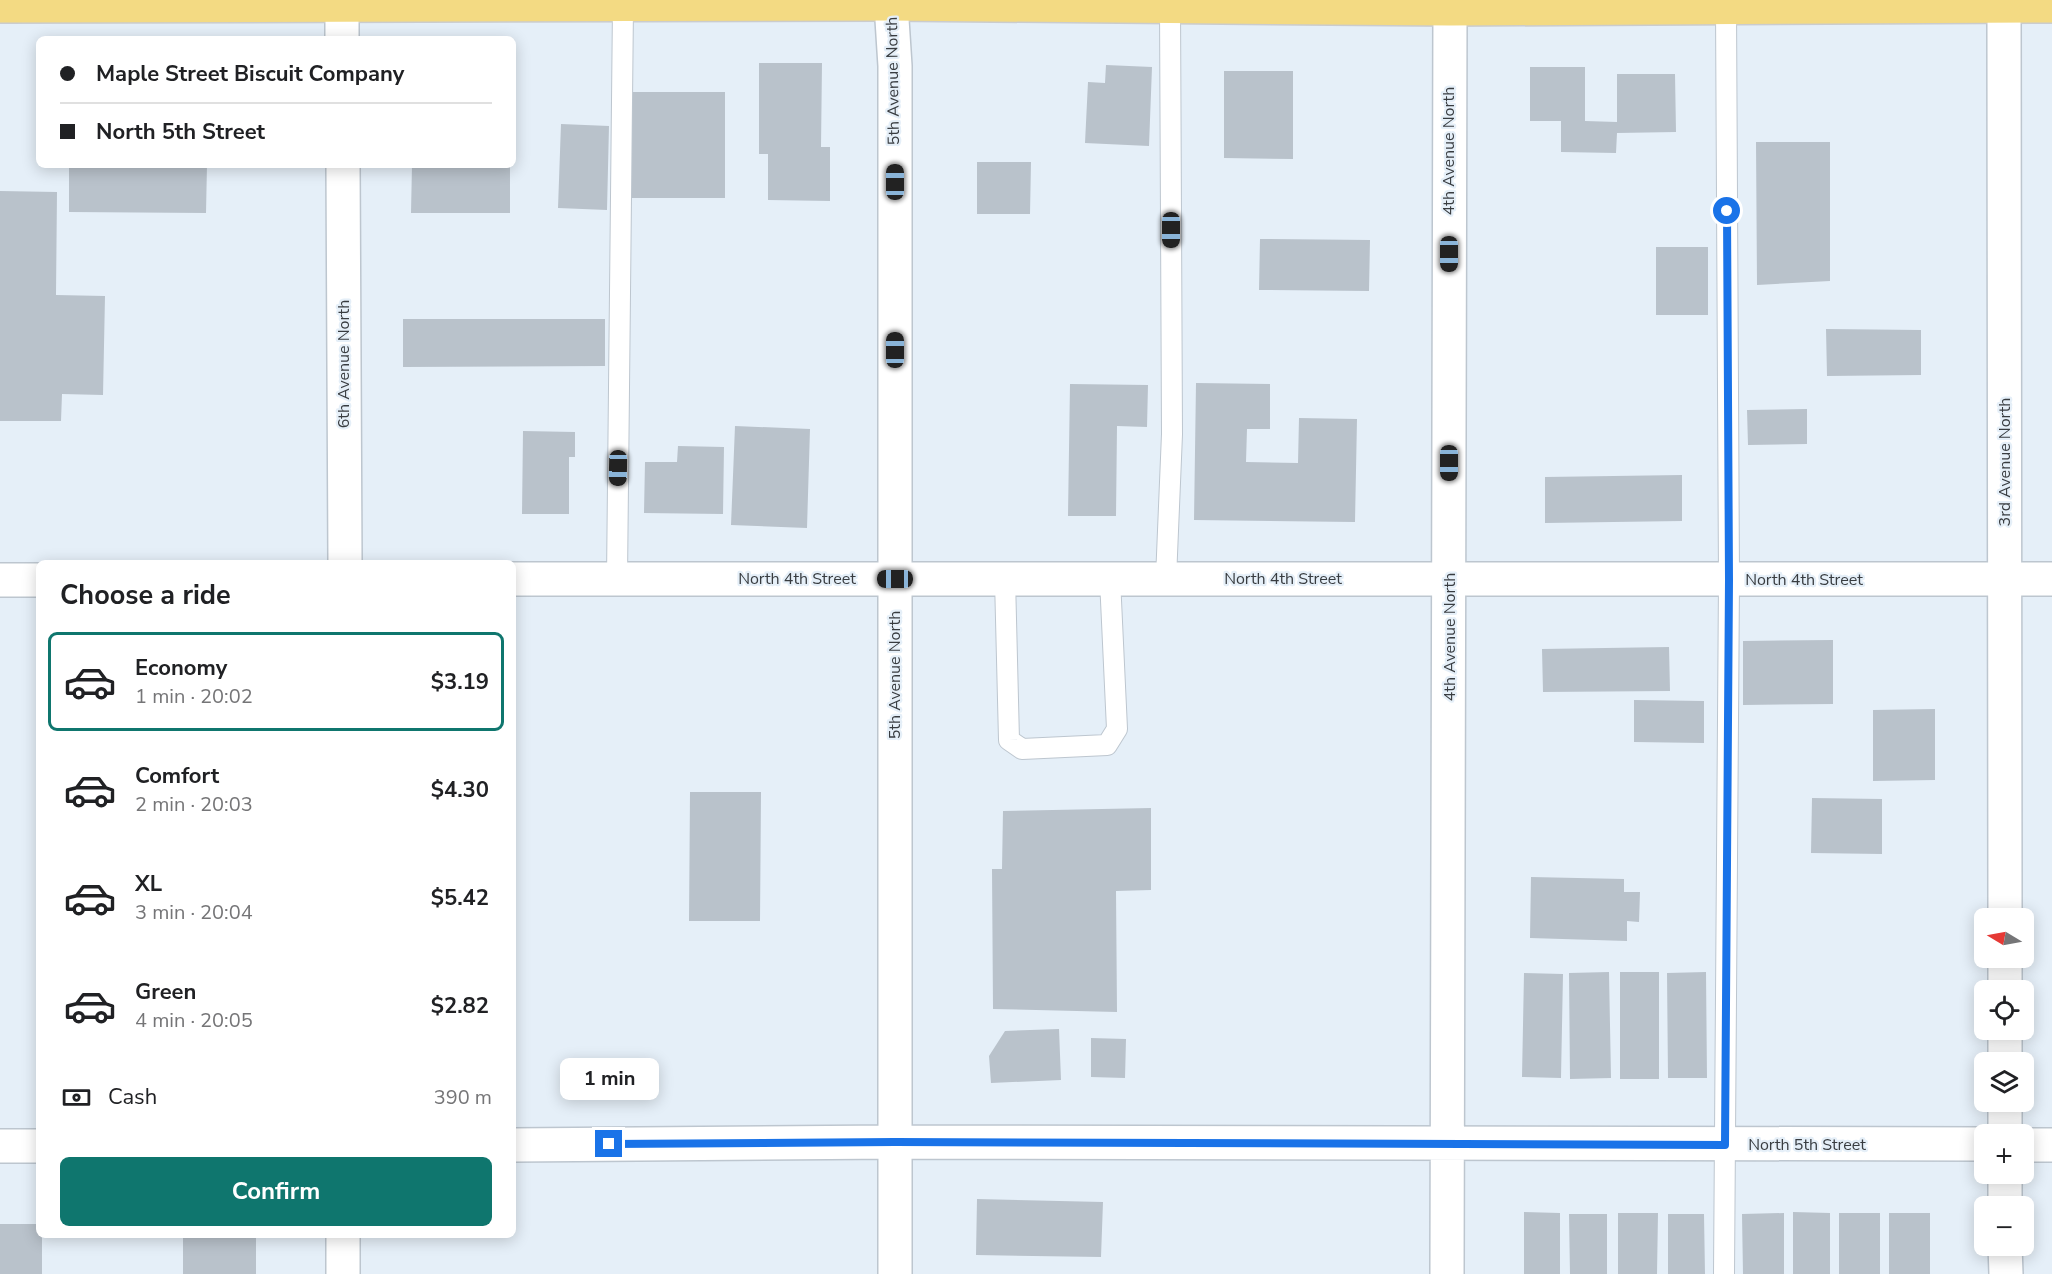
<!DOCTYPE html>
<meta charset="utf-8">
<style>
:root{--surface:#fff;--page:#f2f2f2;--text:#202124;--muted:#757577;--line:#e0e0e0;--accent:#0f766e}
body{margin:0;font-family:"Nunito Sans",sans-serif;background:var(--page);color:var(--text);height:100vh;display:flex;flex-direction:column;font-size:22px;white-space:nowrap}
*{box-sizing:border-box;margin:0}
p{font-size:20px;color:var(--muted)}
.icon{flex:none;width:33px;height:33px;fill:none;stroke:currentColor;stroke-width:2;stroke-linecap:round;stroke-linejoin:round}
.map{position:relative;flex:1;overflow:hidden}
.sheet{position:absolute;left:36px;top:560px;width:480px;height:678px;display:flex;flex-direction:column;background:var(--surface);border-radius:9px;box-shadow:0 3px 15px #0003}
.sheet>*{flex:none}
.banner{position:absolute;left:36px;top:36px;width:480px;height:132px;border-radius:9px;box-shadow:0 3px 15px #0003;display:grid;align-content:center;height:132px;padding:0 24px;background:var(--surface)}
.needle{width:39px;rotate:280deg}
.buttons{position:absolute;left:1974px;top:908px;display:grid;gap:12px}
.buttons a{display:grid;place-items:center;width:60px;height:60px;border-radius:9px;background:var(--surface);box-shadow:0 3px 15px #0003;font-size:30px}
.end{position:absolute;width:27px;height:27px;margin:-14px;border:8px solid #1a73e8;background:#fff;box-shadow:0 0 0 3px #fff}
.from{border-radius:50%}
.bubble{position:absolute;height:42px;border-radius:9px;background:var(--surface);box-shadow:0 3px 15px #0003;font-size:20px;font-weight:700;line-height:42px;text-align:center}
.car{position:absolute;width:18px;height:36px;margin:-18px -9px;border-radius:8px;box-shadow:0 0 4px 2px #0007;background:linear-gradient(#222 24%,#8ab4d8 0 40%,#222 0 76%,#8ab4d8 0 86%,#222 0)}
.banner b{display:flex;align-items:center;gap:21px;height:57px;font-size:22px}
.banner b+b{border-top:2px solid var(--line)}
.banner i{width:15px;height:15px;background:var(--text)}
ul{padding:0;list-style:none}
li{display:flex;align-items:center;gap:18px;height:99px;margin:0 12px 9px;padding:0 12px;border:3px solid transparent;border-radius:9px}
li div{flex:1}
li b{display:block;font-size:22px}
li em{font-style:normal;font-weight:700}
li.selected{border-color:var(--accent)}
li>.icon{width:54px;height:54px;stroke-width:1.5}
h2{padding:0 24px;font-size:27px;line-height:72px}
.pay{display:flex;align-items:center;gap:15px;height:66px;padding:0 24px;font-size:22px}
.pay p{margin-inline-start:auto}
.action{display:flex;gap:12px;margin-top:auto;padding:12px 24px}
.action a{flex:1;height:69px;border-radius:9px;background:var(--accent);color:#fff;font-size:24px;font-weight:700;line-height:69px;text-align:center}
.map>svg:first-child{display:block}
</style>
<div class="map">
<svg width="2052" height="1274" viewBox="0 0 2052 1274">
<rect width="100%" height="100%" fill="#e5eff8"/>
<!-- building -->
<path fill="#b9c2cb" d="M759 63H822L821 147H830V201L768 200V154H759Z
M1106 65 1152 67 1149 146 1085 143 1088 82 1105 83Z
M1530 67H1585V121L1617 122V74H1675L1676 132 1617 133 1616 153 1561 152V121H1530Z
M1224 71H1293V159L1224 158Z
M630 92H725V198H630Z
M561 124 609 126 607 210 558 208Z
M1756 142H1830V281L1757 285Z
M977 162H1031L1030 214H977Z
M69 165H207L206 213 69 212Z
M412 165H510V213H411Z
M0 191 57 192 56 295 105 296 103 395 62 394 61 421H0Z
M1260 239 1370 240 1369 291 1259 290Z
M1656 247H1708V315H1656Z
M403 319H605V366L403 367Z
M1826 329 1921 330V375L1827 376Z
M1196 383 1270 384V429H1247L1246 462 1298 463 1299 418 1357 419 1355 522 1194 520Z
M1070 384 1148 385 1147 427 1117 426 1116 516H1068Z
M1807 409V444L1748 445 1747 410Z
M735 426 810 429 807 528 731 525Z
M523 431 575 432V457H569V514H522Z
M678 446 724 447 723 514 644 513 645 462H677Z
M1682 475V521L1545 523V477Z
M1833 640V704L1743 705V641Z
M1669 647 1670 691 1543 692 1542 649Z
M1634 700 1704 701V743L1634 742Z
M1935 709V780L1873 781V710Z
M690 792H761L760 921H689Z
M1812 798 1882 799V854L1811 853Z
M1151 808V890L1116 891 1117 1012 993 1009 992 869H1002L1003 811Z
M1531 877 1624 879V892H1640L1639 922 1627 921V941L1530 938Z
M1609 972 1611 1078 1570 1079 1569 973Z
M1620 972H1659V1079H1620Z
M1706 972 1707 1078H1668L1667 973Z
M1524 973 1563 974 1561 1078 1522 1077Z
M1059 1029 1061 1080 991 1083 989 1056 1005 1031Z
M1091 1038 1126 1039 1125 1078 1091 1077Z
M977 1199 1103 1202 1101 1257 976 1255Z
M1524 1212 1560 1213V1274H1524Z
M1793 1212 1830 1213V1274H1793Z
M1618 1213H1658L1657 1274H1618Z
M1784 1213V1274H1743L1742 1214Z
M1839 1213H1880V1274H1839Z
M1889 1213H1930V1274H1889Z
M1569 1214H1607V1274H1570Z
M1668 1214H1704L1705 1274H1668Z
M0 1224H39V1234H42V1274H0Z
M183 1234H256V1274H183Z"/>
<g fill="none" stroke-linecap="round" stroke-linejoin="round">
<!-- service casing -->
<g stroke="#bdc6cf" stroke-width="22">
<path id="service" d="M617 579 623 6
M1005 579 1009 740 1022 749 1107 745 1117 729 1110 579
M1166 579 1172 434 1170 6
M1724 1274 1729 580 1726 7"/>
</g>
<!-- minor casing -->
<g stroke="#bdc6cf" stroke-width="36">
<path id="minor" d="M891 4 895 66V1274
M2004 6 2005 918
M342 39V0
M343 165 345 562
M513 579H2052
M0 580H39
M2005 957V990
M2005 1029V1062
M2005 1134V1101
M513 1145 895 1142 1984 1144
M2024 1145H2052
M0 1146H39
M2005 1173V1206
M2005 1245 2006 1274
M343 1274V1234
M1447 1274 1450 9 1449 0"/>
</g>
<!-- primary casing -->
<g stroke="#cbcccd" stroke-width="36">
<path id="primary" d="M0 6 891 4 1450 9 2052 6"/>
</g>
<!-- service -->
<use href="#service" stroke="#fff" stroke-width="20"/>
<!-- minor -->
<use href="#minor" stroke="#fff" stroke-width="33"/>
<!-- primary -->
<use href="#primary" stroke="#f3da83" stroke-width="33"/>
</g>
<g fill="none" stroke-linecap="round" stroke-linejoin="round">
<!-- route -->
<path stroke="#1a73e8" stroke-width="8" d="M609 1144 895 1142 1725 1145 1729 580 1727 211"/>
</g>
<g text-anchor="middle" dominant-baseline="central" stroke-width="4.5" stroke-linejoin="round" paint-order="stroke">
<!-- street labels -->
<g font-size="16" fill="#383c40" stroke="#e5eff8">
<text transform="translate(893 81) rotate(-91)">5th Avenue North</text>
<text transform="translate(1449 151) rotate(-90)">4th Avenue North</text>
<text transform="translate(344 364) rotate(-90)">6th Avenue North</text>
<text transform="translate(2005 462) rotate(-90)">3rd Avenue North</text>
<text x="797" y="579">North 4th Street</text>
<text x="1283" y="579">North 4th Street</text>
<text x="1804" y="580">North 4th Street</text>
<text transform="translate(1450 637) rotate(-90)">4th Avenue North</text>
<text transform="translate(895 675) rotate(-90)">5th Avenue North</text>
<text x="1807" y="1145">North 5th Street</text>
</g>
</g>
</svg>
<div class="buttons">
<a><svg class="needle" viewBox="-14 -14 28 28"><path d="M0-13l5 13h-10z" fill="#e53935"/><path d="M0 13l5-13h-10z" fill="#757577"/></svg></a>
<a><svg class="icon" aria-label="locate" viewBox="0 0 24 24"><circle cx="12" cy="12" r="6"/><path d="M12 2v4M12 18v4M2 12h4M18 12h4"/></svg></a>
<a><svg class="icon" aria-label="layers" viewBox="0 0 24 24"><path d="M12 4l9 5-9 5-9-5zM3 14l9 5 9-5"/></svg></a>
<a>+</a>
<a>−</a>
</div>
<i class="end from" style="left:1727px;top:211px"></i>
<i class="end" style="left:609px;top:1144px"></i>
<div class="bubble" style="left:560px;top:1058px;width:99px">1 min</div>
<i class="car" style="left:895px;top:182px;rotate:0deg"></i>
<i class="car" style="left:1171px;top:230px;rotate:180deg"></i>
<i class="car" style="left:1449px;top:254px;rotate:180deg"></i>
<i class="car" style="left:895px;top:350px;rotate:0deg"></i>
<i class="car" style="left:1449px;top:463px;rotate:180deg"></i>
<i class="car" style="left:618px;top:468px;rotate:181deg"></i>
<i class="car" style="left:895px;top:579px;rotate:270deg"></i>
<div class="banner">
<b><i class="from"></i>Maple Street Biscuit Company</b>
<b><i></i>North 5th Street</b>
</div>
<section class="sheet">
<h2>Choose a ride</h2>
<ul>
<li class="selected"><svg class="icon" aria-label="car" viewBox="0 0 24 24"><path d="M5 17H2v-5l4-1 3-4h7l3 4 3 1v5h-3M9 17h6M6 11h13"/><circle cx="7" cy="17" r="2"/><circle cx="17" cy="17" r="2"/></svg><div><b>Economy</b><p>1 min · 20:02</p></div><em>$3.19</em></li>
<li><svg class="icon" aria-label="car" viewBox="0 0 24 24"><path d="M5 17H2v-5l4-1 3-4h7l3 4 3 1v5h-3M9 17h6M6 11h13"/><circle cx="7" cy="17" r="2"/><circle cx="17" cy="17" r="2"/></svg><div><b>Comfort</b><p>2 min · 20:03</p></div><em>$4.30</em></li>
<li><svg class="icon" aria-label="car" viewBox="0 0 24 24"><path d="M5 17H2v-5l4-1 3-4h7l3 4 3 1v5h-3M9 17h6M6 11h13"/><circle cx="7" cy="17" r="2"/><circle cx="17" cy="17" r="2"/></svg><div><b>XL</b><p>3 min · 20:04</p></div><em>$5.42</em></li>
<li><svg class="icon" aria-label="car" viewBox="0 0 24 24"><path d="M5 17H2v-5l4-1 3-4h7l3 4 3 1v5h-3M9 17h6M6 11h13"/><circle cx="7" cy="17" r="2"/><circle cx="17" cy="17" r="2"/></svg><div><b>Green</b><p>4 min · 20:05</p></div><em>$2.82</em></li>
</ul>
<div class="pay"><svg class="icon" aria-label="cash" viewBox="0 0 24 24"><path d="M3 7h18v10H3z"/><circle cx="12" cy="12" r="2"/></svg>Cash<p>390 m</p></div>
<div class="action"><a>Confirm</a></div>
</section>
</div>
